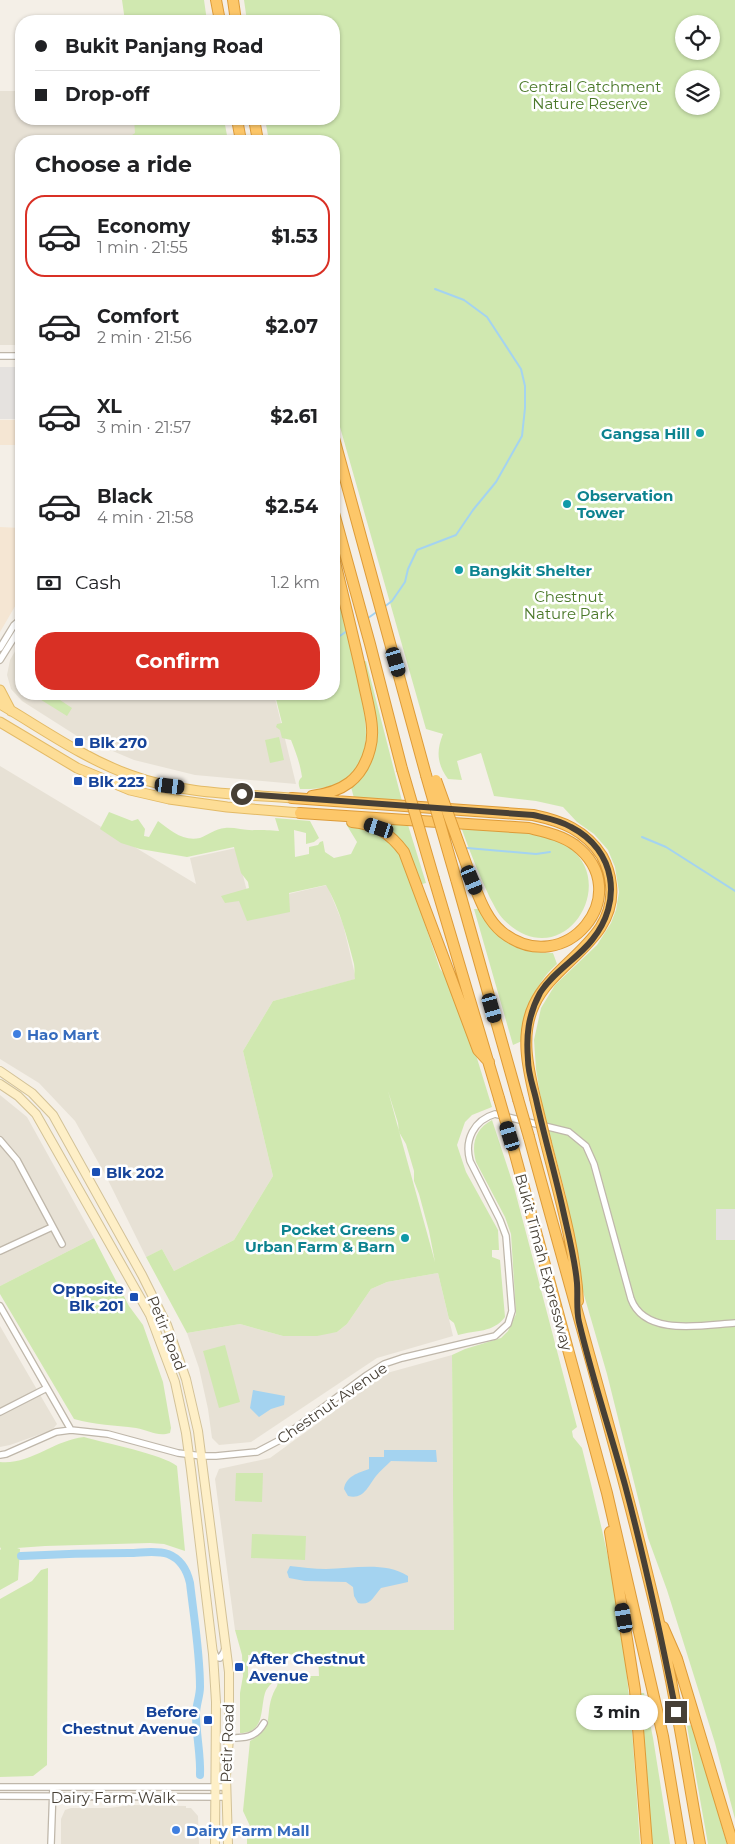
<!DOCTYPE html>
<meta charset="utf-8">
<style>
:root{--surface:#fff;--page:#f6f6f6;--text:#202124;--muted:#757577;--line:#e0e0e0;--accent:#d93025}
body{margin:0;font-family:Montserrat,sans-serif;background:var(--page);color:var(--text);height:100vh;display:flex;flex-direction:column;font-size:19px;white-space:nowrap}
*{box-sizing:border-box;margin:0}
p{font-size:16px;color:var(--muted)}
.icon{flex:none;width:28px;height:28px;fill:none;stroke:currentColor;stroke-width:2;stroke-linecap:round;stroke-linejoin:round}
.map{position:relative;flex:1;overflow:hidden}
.details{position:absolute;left:15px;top:135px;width:325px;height:565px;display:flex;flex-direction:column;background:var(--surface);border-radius:20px;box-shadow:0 1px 4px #0004}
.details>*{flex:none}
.top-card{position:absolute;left:15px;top:15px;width:325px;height:110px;border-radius:20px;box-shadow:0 1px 4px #0004;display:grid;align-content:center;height:110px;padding:0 20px;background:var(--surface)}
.buttons{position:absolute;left:675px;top:15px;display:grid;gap:10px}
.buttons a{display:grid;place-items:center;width:45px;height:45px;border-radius:50%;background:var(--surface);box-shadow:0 1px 4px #0004;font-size:25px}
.end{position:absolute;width:22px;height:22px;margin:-11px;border:6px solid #474036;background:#fff;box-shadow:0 0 0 2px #fff}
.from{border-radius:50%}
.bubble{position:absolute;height:35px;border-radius:18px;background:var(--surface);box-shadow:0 1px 4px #0004;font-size:16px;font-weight:700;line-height:35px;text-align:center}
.car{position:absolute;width:15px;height:30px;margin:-15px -8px;border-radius:6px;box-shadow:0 0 4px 1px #0007;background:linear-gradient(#222 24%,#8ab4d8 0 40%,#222 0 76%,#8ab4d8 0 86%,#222 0)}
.top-card b{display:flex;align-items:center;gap:18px;height:48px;font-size:19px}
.top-card b+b{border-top:1px solid var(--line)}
.top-card i{width:12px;height:12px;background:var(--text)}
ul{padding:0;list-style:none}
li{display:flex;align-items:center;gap:15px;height:82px;margin:0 10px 8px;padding:0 10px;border:2px solid transparent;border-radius:20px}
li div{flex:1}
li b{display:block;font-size:19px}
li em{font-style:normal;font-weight:700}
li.selected{border-color:var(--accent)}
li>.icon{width:45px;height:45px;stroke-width:1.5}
h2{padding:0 20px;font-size:22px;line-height:60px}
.pay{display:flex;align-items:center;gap:12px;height:55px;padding:0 20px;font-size:19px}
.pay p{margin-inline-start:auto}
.cta{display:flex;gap:10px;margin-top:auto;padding:10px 20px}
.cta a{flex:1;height:58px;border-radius:20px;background:var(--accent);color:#fff;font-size:20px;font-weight:700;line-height:58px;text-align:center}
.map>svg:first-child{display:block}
</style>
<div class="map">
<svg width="735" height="1844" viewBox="0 0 735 1844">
<rect width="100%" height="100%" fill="#f4efe7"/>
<!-- residential -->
<path fill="#e7e1d5" d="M0 91H21V119H136L139 141H21V345H0Z
M21 641V694H274L296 784 195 775 134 760 77 736 22 701 11 689 7 675 10 660Z
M0 766 196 884 190 858 236 848 250 903 327 885 343 924 356 979 273 1001 243 1051 273 1176 234 1240 174 1271 162 1249 146 1257 106 1176 75 1121 39 1083 0 1059Z
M0 1095 27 1117 94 1238 0 1286Z
M438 1273 453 1336 377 1358 251 1442 219 1445 212 1438 208 1409 199 1368 187 1333 240 1324 283 1336 337 1332 347 1324 371 1289 387 1282Z
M0 1326 57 1424 52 1430 10 1445 0 1447Z
M452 1355 454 1630H235L215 1479 219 1469 270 1458 387 1373Z
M130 1805 186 1806V1808H191L198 1816 199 1844H61V1819L65 1810 71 1808H110Z"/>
<!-- commercial -->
<path fill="#f5e6d3" d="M0 420H21V445H0Z
M0 527 21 528V596L0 632Z"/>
<!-- green -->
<path fill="#d0e8b0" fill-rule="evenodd" d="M122 0H204L207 21H125Z
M244 0H735V1819L715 1743 667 1590 648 1538 607 1374 568 1240 566 1196 542 1106 536 1069 534 1040 541 1008 555 985 597 945 611 923 616 910 619 892 615 867 608 850 594 834 577 822 563 807 536 801 494 796 481 753 457 761 462 780 448 779C437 764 436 751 443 734L426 729 334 406V141H269L265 119H334V21H247ZM684 24H711V51H684ZM684 79H711V106H684Z
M134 119H224L228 141H129L128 138 135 133Z
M334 576C340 604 347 633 354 662 367 719 388 792 300 789 298 784 298 780 302 777 300 763 296 753 291 740L282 738 280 730 276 727 277 724 282 723 276 699 278 697 277 694H334Z
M366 661 402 801 354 798 351 787 373 755 363 662Z
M40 694H51L72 708 67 716 38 698Z
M279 737 284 760 270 763 265 740Z
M109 812 132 821 138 819 145 829 144 836 149 837 158 821C170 830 183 842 200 838 208 835 215 829 225 828 235 827 245 831 256 830 264 830 270 830 279 831L275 818 310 821 319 838 314 842 306 844V833L294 830 295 857 309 854V847L318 845 320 842 323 841 325 852 334 858 351 854 357 842 346 824 364 826 375 830 398 850 406 867 440 969 444 974 472 1042 492 1107 472 1115 465 1122 457 1145 466 1172 498 1230 499 1250H492V1257L500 1260 505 1317C493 1333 476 1330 458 1335L454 1323 449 1319 438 1273 387 1282 371 1289 347 1324 337 1332 317 1336H283L240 1324 187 1333 146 1257 162 1249 174 1271 234 1240 273 1176 243 1051 273 1001 355 979C354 974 355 969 354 964 347 937 340 909 326 885L289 893 290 912 247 921 239 901 225 903 221 896 249 888 248 882 241 873 234 847 187 857 140 849 121 843 100 829ZM388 1091 398 1123 399 1132 406 1144 414 1171V1181L419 1194 429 1231 435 1262Z
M384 822 408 825 426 883 422 884 411 856 384 827Z
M461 827C494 830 544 827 571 849 619 887 561 976 504 920 498 914 494 905 490 898 479 875 470 852 461 827Z
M474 909H479C495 939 518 954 553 953L557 964C531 987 529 1010 522 1041L513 1045Z
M492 1120 514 1187 577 1427 572 1431 573 1437 582 1448C597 1508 612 1567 621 1627 631 1699 635 1772 640 1844H247V1835L250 1826 243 1811 250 1741C276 1727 264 1716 273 1694 277 1685 278 1688 278 1676H319L318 1654 248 1655V1683H272C269 1686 266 1689 265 1693 260 1710 265 1733 240 1733V1693L243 1676 242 1655 235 1630H454L452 1355 465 1349 501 1338 508 1331 516 1314 511 1234 505 1217 476 1162C471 1144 475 1129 492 1120Z
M94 1238 129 1306 143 1325 163 1382 171 1428 170 1433C157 1437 149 1430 136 1428 115 1425 95 1425 74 1419L0 1294V1286Z
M225 1345 240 1402 219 1408 203 1351Z
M84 1437C105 1443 162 1454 177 1466L185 1551 164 1544 150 1543 45 1546 17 1548 20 1549 18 1580 0 1590V1550L1 1549 0 1547V1462C30 1465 54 1440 84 1437Z
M236 1473H263L262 1502 235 1501Z
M252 1534 306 1536 305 1560 251 1558Z
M48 1568 47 1765 33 1776 0 1777V1599L32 1581 41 1570Z
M640 1693H644L653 1738 670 1844H651Z
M692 1725 727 1844H708L687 1726Z"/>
<!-- parking -->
<path fill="#e5e2df" d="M0 367H18L17 419H0Z
M716 1209H735V1240H716Z"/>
<!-- water -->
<path fill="#a4d3f0" d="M253 1390 285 1396 284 1405 271 1409 259 1417 250 1408Z
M384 1450H436L437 1462 391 1461C386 1466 380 1471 376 1476 368 1486 364 1500 348 1496L344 1489C346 1476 358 1473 369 1469V1457H384Z
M290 1566C302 1567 314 1569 326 1569 352 1569 384 1561 408 1576V1582L381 1588C373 1597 371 1606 358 1603L354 1596 353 1587 346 1582 305 1581 289 1578 287 1572Z"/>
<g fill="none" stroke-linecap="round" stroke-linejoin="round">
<!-- stream -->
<path stroke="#a4d3f0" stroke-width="2" d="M384 607 392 601 405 582 408 569 417 550 456 535 473 510 496 482 522 436 525 408V386L521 369 487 317 464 300 435 289
M368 618 378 611
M334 640 347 631
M642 837 666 847 735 891
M467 848 536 854 550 852"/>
<!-- canal -->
<path stroke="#a4d3f0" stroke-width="8" d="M21 1556C57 1554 93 1553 129 1553 141 1553 156 1550 168 1554 181 1559 187 1570 190 1583 194 1618 200 1653 200 1687 200 1696 196 1705 196 1714 196 1735 201 1755 200 1775"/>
<!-- minor casing -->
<g stroke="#bfb7aa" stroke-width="8">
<path id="minor" d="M0 356H21
M0 648 14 625 21 619
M0 660 20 628 21 621
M0 1140 17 1160 62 1244
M0 1251 52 1227
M0 1306 71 1430
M0 1412 47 1388
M0 1455 6 1454 56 1432 71 1430 108 1434 178 1453 202 1456H216L257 1452 278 1441 367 1375 384 1364 402 1358 495 1336 508 1324 512 1311 506 1236 500 1220 470 1161C464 1140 474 1120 495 1114L569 1132 586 1146 594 1164 631 1299C645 1337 703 1325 735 1323
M214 1652 216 1657 220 1658 224 1652 225 1648
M229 1738C244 1738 256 1738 264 1723
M0 1787H226
M0 1796 226 1797
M51 1844 53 1787"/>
</g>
<!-- secondary casing -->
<g stroke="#d3c297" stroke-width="10">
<path id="secondary" d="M0 1071 32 1093 53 1115 142 1275 167 1325 186 1379 198 1431 229 1672V1738L226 1776 228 1844
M0 1084 18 1096 36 1114 150 1315 175 1382 186 1433 191 1470 213 1654 216 1702 215 1844"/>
</g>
<!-- primary casing -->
<g stroke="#e3ba66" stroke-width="11">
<path id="primary" d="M0 690 11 711
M0 704C43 729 83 758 130 775 181 794 238 794 292 798
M0 722 77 768 130 790 169 799 227 807 300 813"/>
</g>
<!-- motorway casing -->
<g stroke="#dd9b38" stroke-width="12">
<path id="motorway" d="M216 0 220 21
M233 0 236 21
M237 119 241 141
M254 119 258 141
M334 438 426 775
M334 513 370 644 402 769
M312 796C342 792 362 780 370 749 376 729 368 705 364 685 355 643 344 600 334 558
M292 798 533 815C562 821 585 830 602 856 607 865 610 875 611 885 617 940 554 961 534 1005 520 1035 528 1068 535 1098
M300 813 529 828C545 832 561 835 575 845 638 893 565 982 502 932 486 919 479 897 472 880
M352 822C375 824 390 833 404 852L478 1050 489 1062
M434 879 499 1098
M456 879 518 1099
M510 1136 607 1493 663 1736 681 1844
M529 1137C572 1296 619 1454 657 1614 675 1690 686 1767 700 1844
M546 1143C559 1194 575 1247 578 1301
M610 1532 635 1690 647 1844
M663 1627 677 1659 733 1844"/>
</g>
<!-- minor -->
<use href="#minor" stroke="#fff" stroke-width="5.5"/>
<!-- secondary -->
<use href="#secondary" stroke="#feefc7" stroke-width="8"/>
<!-- primary -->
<use href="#primary" stroke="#fddd96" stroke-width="9"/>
<!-- motorway -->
<use href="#motorway" stroke="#fdc769" stroke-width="10"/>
<!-- motorway-bridge casing -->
<g stroke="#dd9b38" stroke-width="12" stroke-linecap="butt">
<path id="motorway-bridge" d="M402 769 434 879
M426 775 456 879
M436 780 472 880
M499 1098 510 1136
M535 1098 546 1143
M518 1099 529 1137"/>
</g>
<!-- motorway-bridge -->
<use href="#motorway-bridge" stroke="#fdc769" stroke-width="10"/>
</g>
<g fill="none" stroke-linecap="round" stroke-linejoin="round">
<!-- route -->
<path stroke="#474036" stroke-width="6" d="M242 794 533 815C546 818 559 820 571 827 616 850 623 902 592 940 577 959 553 972 540 993 528 1015 526 1036 528 1060 528 1073 533 1086 536 1099 544 1136 555 1173 563 1210 568 1233 575 1259 577 1283 578 1296 576 1310 579 1322 592 1377 610 1431 625 1485 645 1560 661 1636 676 1712"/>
</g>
<!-- markers -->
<g fill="#0f9aa8" stroke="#fff" stroke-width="2">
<circle cx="700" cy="433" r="5"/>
<circle cx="567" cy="504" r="5"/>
<circle cx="459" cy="570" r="5"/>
<circle cx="405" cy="1238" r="5"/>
</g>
<g fill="#1a4fb4" stroke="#fff" stroke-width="2">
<rect x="74" y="737" width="10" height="10" rx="2.5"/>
<rect x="73" y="776" width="10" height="10" rx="2.5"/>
<rect x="91" y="1167" width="10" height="10" rx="2.5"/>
<rect x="129" y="1292" width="10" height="10" rx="2.5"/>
<rect x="234" y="1662" width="10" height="10" rx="2.5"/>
<rect x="203" y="1715" width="10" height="10" rx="2.5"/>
</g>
<g fill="#3f7fe0" stroke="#fff" stroke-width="2">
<circle cx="17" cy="1034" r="5"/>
<circle cx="176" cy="1830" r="5"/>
</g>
<g text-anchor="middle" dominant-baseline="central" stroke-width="5" stroke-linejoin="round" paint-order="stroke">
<!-- park labels -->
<g font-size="15" fill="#4a7829" stroke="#fff">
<text x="590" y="86">Central Catchment<tspan x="590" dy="17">Nature Reserve</tspan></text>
<text x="569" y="596">Chestnut<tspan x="569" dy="17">Nature Park</tspan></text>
</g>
<!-- culture labels -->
<g font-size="15" font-weight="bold" fill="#0d838f" stroke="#fff" text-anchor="end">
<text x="690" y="433">Gangsa Hill</text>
<text x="577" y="495" text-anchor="start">Observation<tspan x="577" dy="17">Tower</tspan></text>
<text x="469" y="570" text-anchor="start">Bangkit Shelter</text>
<text x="395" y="1229">Pocket Greens<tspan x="395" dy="17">Urban Farm &amp; Barn</tspan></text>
</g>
<!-- transit labels -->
<g font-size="15" font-weight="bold" fill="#164399" stroke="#fff" text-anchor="start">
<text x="89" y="742">Blk 270</text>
<text x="88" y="781">Blk 223</text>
<text x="106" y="1172">Blk 202</text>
<text x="124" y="1288" text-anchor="end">Opposite<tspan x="124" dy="17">Blk 201</tspan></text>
<text x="249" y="1658">After Chestnut<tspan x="249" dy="17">Avenue</tspan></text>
<text x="198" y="1711" text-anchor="end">Before<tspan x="198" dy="17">Chestnut Avenue</tspan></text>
</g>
<!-- shop labels -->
<g font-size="15" font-weight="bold" fill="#366cbe" stroke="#fff" text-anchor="start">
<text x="27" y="1034">Hao Mart</text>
<text x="186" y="1830">Dairy Farm Mall</text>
</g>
<!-- street labels -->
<g font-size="15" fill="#474036" stroke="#fff">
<text transform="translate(544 1262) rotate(75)">Bukit Timah Expressway</text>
<text transform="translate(167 1333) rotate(68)">Petir Road</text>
<text transform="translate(332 1403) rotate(-35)">Chestnut Avenue</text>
<text transform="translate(227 1743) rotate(-88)">Petir Road</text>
<text x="113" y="1797">Dairy Farm Walk</text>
</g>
</g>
</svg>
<div class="buttons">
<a><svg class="icon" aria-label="locate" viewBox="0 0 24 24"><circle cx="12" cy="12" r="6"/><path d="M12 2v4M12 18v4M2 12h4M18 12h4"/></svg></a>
<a><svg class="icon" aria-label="layers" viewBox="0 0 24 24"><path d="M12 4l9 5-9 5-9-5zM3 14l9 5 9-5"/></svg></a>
</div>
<i class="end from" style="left:242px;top:794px"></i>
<i class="end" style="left:676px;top:1712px"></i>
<div class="bubble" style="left:576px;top:1695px;width:82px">3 min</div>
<i class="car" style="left:396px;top:662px;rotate:163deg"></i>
<i class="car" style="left:170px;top:786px;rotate:97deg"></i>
<i class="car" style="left:379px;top:828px;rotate:288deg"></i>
<i class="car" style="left:472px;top:880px;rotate:157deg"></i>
<i class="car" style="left:492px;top:1008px;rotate:164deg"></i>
<i class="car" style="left:510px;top:1136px;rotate:343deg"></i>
<i class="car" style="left:624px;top:1618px;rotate:350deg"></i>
<div class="top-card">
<b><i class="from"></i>Bukit Panjang Road</b>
<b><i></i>Drop-off</b>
</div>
<section class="details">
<h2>Choose a ride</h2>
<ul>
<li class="selected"><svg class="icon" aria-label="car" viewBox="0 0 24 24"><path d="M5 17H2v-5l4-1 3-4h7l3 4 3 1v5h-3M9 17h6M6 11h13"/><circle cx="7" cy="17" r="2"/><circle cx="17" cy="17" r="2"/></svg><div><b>Economy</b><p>1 min · 21:55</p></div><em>$1.53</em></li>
<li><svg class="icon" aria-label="car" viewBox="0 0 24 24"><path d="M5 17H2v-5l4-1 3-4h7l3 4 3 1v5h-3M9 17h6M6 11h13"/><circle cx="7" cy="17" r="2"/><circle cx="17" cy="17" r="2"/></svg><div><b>Comfort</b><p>2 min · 21:56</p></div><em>$2.07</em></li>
<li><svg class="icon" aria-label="car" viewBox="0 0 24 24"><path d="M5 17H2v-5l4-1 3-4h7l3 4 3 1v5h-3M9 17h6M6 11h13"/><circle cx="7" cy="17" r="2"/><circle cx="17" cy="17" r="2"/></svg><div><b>XL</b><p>3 min · 21:57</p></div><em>$2.61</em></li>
<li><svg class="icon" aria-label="car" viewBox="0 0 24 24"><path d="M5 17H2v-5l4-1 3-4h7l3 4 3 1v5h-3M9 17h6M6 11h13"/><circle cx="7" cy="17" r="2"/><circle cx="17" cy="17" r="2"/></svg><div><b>Black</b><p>4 min · 21:58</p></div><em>$2.54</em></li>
</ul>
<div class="pay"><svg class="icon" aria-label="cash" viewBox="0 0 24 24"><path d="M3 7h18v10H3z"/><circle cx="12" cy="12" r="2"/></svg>Cash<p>1.2 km</p></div>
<div class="cta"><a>Confirm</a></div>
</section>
</div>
